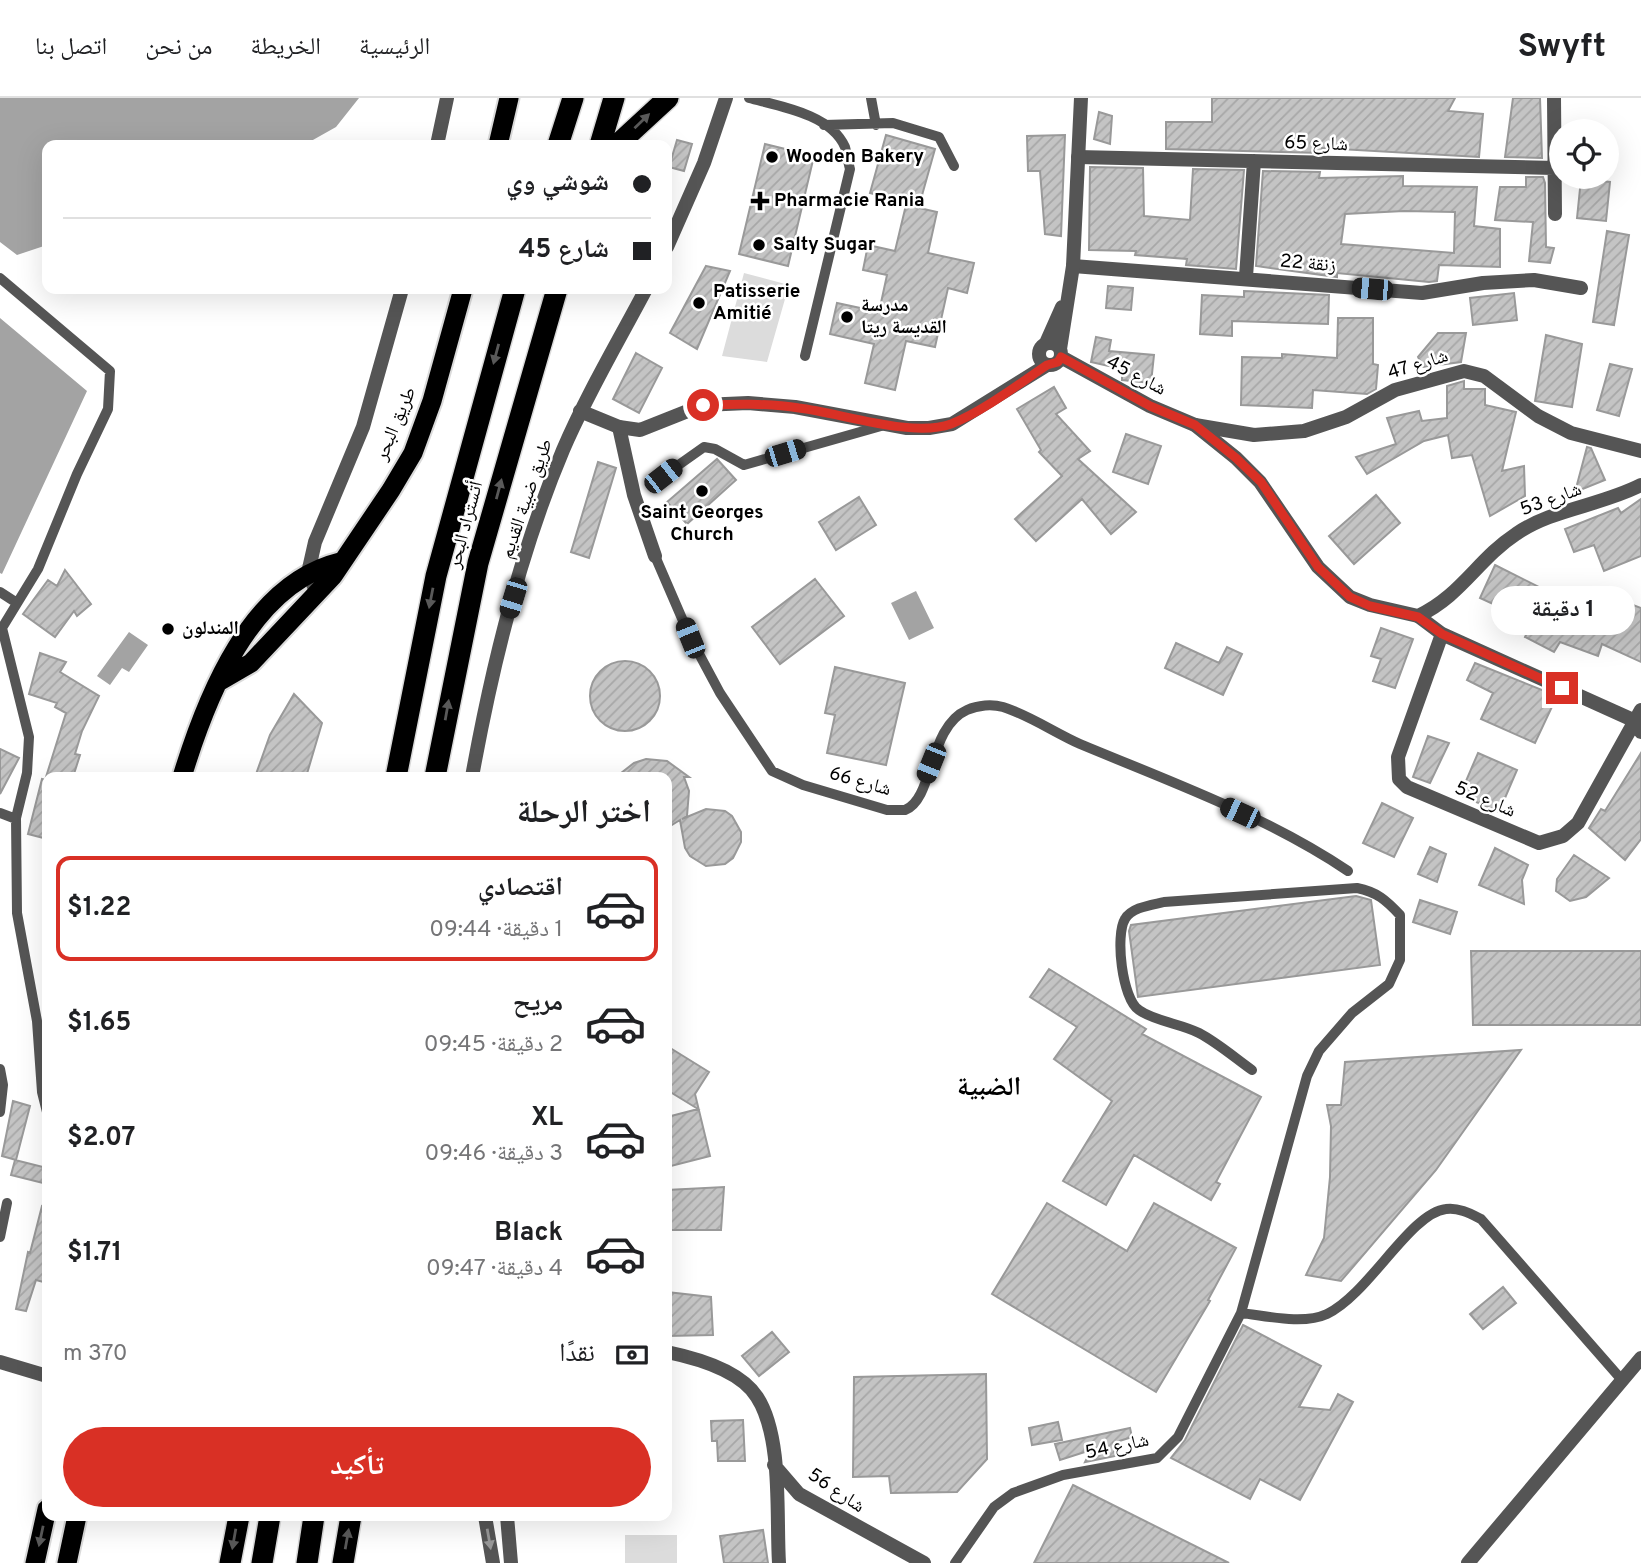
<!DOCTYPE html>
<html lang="ar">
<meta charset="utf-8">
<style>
:root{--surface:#fff;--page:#f6f6f6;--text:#202124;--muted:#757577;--line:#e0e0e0;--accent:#d93025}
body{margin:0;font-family:Overpass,"Noto Naskh Arabic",sans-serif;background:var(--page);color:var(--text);direction:rtl;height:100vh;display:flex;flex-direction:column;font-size:26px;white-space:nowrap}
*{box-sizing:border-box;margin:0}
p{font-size:23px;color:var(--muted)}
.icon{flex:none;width:38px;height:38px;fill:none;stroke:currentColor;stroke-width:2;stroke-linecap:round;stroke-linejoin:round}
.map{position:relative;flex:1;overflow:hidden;direction:ltr}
.panel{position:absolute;left:42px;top:674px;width:630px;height:749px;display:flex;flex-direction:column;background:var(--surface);border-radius:14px;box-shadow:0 7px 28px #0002;direction:rtl}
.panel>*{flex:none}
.top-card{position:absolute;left:42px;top:42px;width:630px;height:154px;border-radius:14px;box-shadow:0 7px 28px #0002;direction:rtl;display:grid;align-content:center;height:154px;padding:0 21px;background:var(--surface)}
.fabs{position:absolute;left:1549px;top:21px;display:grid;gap:14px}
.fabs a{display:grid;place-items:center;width:70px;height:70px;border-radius:50%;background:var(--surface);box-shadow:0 7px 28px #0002;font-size:35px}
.end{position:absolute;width:32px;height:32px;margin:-16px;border:9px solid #d93025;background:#fff;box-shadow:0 0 0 4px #fff}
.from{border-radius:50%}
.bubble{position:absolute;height:49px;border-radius:24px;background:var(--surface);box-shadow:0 7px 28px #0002;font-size:23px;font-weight:700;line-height:49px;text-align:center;direction:rtl}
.car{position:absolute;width:21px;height:42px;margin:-21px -10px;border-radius:9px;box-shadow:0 0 5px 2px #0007;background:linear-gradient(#222 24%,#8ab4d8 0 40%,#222 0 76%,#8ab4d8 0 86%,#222 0)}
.top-card b{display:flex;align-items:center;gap:24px;height:66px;font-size:26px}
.top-card b+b{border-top:2px solid var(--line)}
.top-card i{width:18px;height:18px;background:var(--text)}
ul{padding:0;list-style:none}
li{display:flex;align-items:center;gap:21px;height:105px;margin:0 14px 10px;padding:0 7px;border:4px solid transparent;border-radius:14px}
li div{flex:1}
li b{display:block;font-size:26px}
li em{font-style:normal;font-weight:700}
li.active{border-color:var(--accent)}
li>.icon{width:63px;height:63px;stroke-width:1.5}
h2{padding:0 21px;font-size:32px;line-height:84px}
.pay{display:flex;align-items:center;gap:18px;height:77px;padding:0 21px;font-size:26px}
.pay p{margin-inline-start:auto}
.action{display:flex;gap:14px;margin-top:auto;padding:14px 21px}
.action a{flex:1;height:80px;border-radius:42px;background:var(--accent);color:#fff;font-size:28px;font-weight:700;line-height:80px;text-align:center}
header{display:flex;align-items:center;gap:42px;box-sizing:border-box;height:98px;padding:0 35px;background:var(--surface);border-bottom:2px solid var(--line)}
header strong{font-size:33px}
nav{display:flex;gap:38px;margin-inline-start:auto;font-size:24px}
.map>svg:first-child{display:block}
</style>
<header>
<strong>Swyft</strong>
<nav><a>الرئيسية</a><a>الخريطة</a><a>من نحن</a><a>اتصل بنا</a></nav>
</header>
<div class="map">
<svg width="1641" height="1465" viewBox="0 0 1641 1465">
<defs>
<pattern id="building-hatch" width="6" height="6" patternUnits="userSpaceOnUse" patternTransform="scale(1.75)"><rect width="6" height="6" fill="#c4c4c4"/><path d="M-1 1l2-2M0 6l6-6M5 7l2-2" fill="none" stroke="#a7a7a7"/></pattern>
</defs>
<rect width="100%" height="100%" fill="#fff"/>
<!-- pitch -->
<path fill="#dcdcdc" d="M744 175 789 187 767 264 722 258Z
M625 1437H677V1465H625Z"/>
<!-- water -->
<path fill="#a3a3a3" d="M0 0H359L336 29 304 47H47V147L17 157 0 144Z
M0 220 87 293 2 476 0 475Z
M916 493 934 530 909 542 891 505Z
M129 534 148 547 129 574 122 570 110 587 97 578Z"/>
<!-- building -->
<path fill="url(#building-hatch)" stroke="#999" stroke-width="2" fill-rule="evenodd" d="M1212 0H1455L1448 13 1483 16 1479 59 1322 50V55L1166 51V24H1212Z
M1513 0H1540L1542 60 1505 59Z
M1099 14 1112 18 1110 46 1094 41Z
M886 37 935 51 919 108 870 95Z
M1065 37 1061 138 1045 136 1040 73H1028L1027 38Z
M677 42 692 46 684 73 669 69Z
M765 46 814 58 788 168 739 156Z
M1090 69 1143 70 1144 118 1190 122 1193 71 1244 72 1236 171 1186 167 1187 161 1135 157 1136 153 1089 152Z
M1263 73 1320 74 1319 80 1403 78V88L1477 89 1474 128 1500 131V169L1439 167 1437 183 1429 184 1337 175V179L1256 168ZM1404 113 1455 114 1454 155 1341 146 1345 116Z
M1526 79H1543L1545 85 1546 149 1554 150 1550 165 1529 163 1533 124 1495 122 1500 89H1526Z
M1581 81 1610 84 1606 123 1577 120Z
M906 107 937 114 928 155 974 165 967 195 948 190 935 249 906 243 895 292 865 285 874 246 830 236 837 205 879 214 887 177 863 172 868 147 895 153Z
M1607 133 1629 137 1614 227 1593 224Z
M706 168 730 173 697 251 670 235Z
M1108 188 1133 190 1131 212 1106 210Z
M1244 193 1329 197 1328 226 1232 223V238L1200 236 1202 197 1244 199Z
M1514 195 1517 222 1473 227 1470 200Z
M1338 220H1373V266L1378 267 1376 291 1367 296 1313 292 1312 310 1241 307 1242 259 1282 260V256L1337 260Z
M1438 235H1466L1461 264 1423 269 1418 259Z
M1546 237 1582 246 1572 309 1535 303Z
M1096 239 1111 242 1109 253 1154 257 1151 285 1122 282V271L1091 264Z
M636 255 662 270 639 315 613 301Z
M1610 266 1632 271 1619 318 1597 312Z
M1464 283V291H1485V307L1516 314 1502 373 1524 368 1525 398 1490 418 1472 357 1452 360 1448 337 1424 343 1367 376 1356 359 1396 346 1387 320 1419 313 1422 323 1447 320V288Z
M1054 289 1066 310 1056 316 1090 353 1078 361 1136 414 1111 436 1082 401 1036 443 1015 421 1062 378 1039 354 1041 352 1017 311Z
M1126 336 1161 348 1148 386 1113 374Z
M1587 349 1591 350 1605 382 1575 394Z
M717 361 736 382 687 426 667 404Z
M598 364 616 370 589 460 571 454Z
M1376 397 1400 425 1354 466 1329 438Z
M859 399 876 427 836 452 819 424Z
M1641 401V458L1604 473 1594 447 1574 454 1565 431 1618 410 1621 415Z
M1495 467 1589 514 1597 493 1641 510V564L1602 546 1598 558 1560 544 1554 554 1525 539 1532 524 1480 500Z
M65 472 91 506 77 518 74 513 55 539 23 516 48 482 57 488Z
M815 481 844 518 780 566 752 529Z
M1381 530 1413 541 1395 590 1373 583 1381 561 1371 558Z
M1176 545 1219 565 1227 549 1242 556 1223 597 1165 570Z
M40 555 66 564 60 574 99 598 82 633 75 656 80 657 73 679H46L66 615 55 609 57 605 29 596Z
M590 598a35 35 0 1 1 70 0a35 35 0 1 1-70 0Z
M1475 565 1557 598 1535 645 1481 621 1493 595 1467 582Z
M835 569 905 585 886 667 827 655 835 617 825 615Z
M294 596 322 625 306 679H255L270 637Z
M1428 638 1449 645 1430 685 1413 679Z
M0 651 19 660 0 696Z
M1478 655 1517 672 1499 714 1460 697Z
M1641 655V741L1625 762 1589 730 1601 711 1605 713Z
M646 661 667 663 689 679H684L689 693 687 718 682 721 706 711 725 713 732 718 741 734V744L733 760 725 766 706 768 690 758 685 750 680 722 667 730V679H616L634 665Z
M42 681 47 682V741L28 736Z
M1382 705 1413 720 1394 759 1363 745Z
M1430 749 1446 756 1437 784 1418 776Z
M1495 750 1528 767 1522 782 1524 806 1479 787Z
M1574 757 1609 780 1586 799 1570 803 1556 793 1557 781Z
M1356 798 1371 802 1380 867 1138 899 1129 833 1131 827Z
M1420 802 1457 814 1450 836 1413 824Z
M1471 853H1641V927H1473Z
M1049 871 1146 931 1142 936 1261 999 1216 1084 1220 1086 1211 1102 1134 1057 1106 1107 1063 1083 1112 1003 1054 961 1077 929 1030 899Z
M667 948 709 974 695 996 710 1058 667 1069V1019L698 1011 667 992Z
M1521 952 1436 1072 1341 1183 1306 1177 1324 1140 1330 1079 1331 1028 1327 1007H1341L1345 964Z
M13 1003 30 1008 16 1062 2 1058Z
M15 1062 47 1070V1086L11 1077Z
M724 1089 721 1132H667V1092Z
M1047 1105 1127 1153 1154 1105 1236 1150 1208 1202 1210 1203 1156 1294 992 1196Z
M42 1108 47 1109V1185L36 1182 26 1213 16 1211 28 1154 30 1155Z
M1503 1189 1516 1205 1483 1231 1470 1216Z
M667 1194 711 1199 713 1237 667 1238Z
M1243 1227 1321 1268 1299 1309 1330 1312 1338 1296 1353 1304 1300 1402 1260 1381 1250 1401 1171 1360 1185 1342Z
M772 1234 789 1254 759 1278 742 1258Z
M986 1276 987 1361 957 1394 891 1395 889 1378 853 1379 854 1279Z
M743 1322 745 1363H718L717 1343H712L711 1323Z
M1058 1324 1062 1342 1032 1347 1029 1330Z
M1130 1330 1132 1339 1113 1345 1115 1358 1085 1364 1091 1352 1060 1362 1055 1346Z
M1073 1387 1229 1465H1034Z
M763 1432 768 1465H724L720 1438Z"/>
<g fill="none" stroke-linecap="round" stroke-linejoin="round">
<!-- trunk casing -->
<g stroke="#dbdbdb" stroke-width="23">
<path id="trunk" d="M498 47 509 0
M220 583 251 565 333 478 391 392 413 355 432 303 463 191
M182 679C206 600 250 486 340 464
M35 1465 47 1411
M67 1465 77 1418"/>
</g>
<!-- motorway casing -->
<g stroke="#dbdbdb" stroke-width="24">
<path id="motorway" d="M558 47 573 0
M600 47 614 0
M617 47 668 0
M396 679 436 478 515 191
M435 679 478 465 557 191
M230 1465 239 1418
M262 1465 270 1418
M307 1465 314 1418
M343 1465 351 1418"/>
</g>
<!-- service -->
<path stroke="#555" stroke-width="10" d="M749 0C779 8 831 16 845 49 847 56 848 64 850 71L805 258
M871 0 876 27
M824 27 893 25 939 39 954 68
M0 180 110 273 108 311 77 376 38 471 2 530 29 639 27 675 16 720 17 815 37 923 42 994 47 1014
M663 378 704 349 715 351 744 367 881 328
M655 458 690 539 720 595 772 673 803 687 887 712H905C934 701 928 629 967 612 978 607 992 606 1003 609 1029 617 1055 635 1080 646 1171 684 1266 718 1348 773
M0 494 17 505
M0 715 16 721
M0 971 3 987 0 1014
M0 1139 7 1105
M1241 1215C1267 1218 1303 1227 1327 1216 1369 1196 1410 1115 1446 1111 1458 1109 1471 1116 1481 1121L1621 1281
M955 1465 994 1409 1013 1395 1063 1377 1157 1360 1178 1339 1241 1215 1307 978 1319 953 1352 915 1389 886 1400 862V817C1386 802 1377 794 1357 790L1164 804C1152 807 1132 809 1125 821 1115 837 1122 901 1139 912 1154 923 1182 926 1199 935 1218 945 1235 960 1252 972"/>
<!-- minor -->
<path stroke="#555" stroke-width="14" d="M1554 0 1555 116
M1078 59 1554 70
M1073 168 1422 195 1483 185 1534 182 1581 190
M1246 179 1254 63
M1195 327 1254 337 1304 333 1346 319 1395 292 1464 273 1484 278 1538 318 1571 335 1641 353
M619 329 634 397 655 458
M1418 518 1442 536 1633 622 1641 634
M1442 536 1398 659 1399 681 1407 689 1539 745 1563 738 1578 725 1641 612
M667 1254C696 1260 740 1272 757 1299 783 1339 776 1418 779 1465
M0 1264 47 1278
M774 1367 799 1396 924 1465
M1468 1465 1641 1260"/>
<!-- tertiary -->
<path stroke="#555" stroke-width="14" d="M437 47 447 0
M667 149 704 65 726 0
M1039 256a11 11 0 1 1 22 0a11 11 0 1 1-22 0Z
M1046 245 1062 209
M1060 251 1073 168 1081 0
M1061 259 1150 308 1195 327 1236 360 1260 384 1318 469 1350 499 1370 507 1418 518C1461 498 1478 461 1516 436 1552 411 1600 408 1641 387
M580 313 619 329 640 332 703 307 748 305 795 309 907 330H929L952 326 1047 267
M316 493 308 475 315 444 363 329 402 191
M472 679C492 568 519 456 563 352 587 296 618 244 646 191
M485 1418 493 1465
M507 1418 511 1465"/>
<!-- trunk -->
<use href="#trunk" stroke="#000" stroke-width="19"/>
<!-- motorway -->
<use href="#motorway" stroke="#000" stroke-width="21"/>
</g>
<!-- one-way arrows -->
<defs><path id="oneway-solid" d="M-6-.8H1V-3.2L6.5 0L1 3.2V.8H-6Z" transform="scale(1.75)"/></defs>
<g fill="#595959">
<use href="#oneway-solid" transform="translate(642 23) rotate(-44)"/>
<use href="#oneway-solid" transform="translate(496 256) rotate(105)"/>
<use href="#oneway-solid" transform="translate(499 391) rotate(-75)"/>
<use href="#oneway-solid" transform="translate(431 500) rotate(101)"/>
<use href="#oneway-solid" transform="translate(447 612) rotate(-80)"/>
<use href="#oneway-solid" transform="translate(41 1438) rotate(102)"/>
<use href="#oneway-solid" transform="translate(234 1441) rotate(100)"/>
<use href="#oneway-solid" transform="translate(347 1441) rotate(-80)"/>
</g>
<use fill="#999" href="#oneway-solid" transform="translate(489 1441) rotate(80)"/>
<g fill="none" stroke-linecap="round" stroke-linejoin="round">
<!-- route -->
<path stroke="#d93025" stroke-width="9" d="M703 307C735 306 767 305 799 310 841 315 912 340 951 326 982 314 1019 286 1047 267L1058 264 1061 259 1150 308 1195 327 1236 360 1261 384 1318 469 1350 499 1370 508 1418 519 1442 536 1562 590"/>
</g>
<!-- markers -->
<g fill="#000" stroke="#fff" stroke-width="2.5">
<circle cx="772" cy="59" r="7"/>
<path d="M756.5 92.5h7v7h7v7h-7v7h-7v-7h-7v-7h7z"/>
<circle cx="759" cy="147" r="7"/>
<circle cx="699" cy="205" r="7"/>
<circle cx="847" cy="219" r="7"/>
<circle cx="702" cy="393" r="7"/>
<circle cx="168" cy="531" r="7"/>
</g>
<g text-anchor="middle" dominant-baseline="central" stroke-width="5" stroke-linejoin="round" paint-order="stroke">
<!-- street labels -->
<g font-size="19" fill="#000" stroke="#fff">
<text transform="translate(1316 46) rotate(2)">شارع 65</text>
<text transform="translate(1308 166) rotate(5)">زنقة 22</text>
<text transform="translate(1418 267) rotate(-17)">شارع 47</text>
<text transform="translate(1136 278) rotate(28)">شارع 45</text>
<text transform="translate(396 326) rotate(-67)">طريق البحر</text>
<text transform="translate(527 401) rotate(-71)">طريق ضبية القديم</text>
<text transform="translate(1551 402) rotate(-20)">شارع 53</text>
<text transform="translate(466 427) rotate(-75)">أتستراد البحر</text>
<text transform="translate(860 684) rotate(16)">شارع 66</text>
<text transform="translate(1485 702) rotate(23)">شارع 52</text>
<text transform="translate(1117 1349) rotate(-12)">شارع 54</text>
<text transform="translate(836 1393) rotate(34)">شارع 56</text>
</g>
<!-- poi labels -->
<g font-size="19" font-weight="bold" fill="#000" stroke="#fff" text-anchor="start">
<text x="786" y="59">Wooden Bakery</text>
<text x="774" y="103">Pharmacie Rania</text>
<text x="773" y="147">Salty Sugar</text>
<text x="713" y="194">Patisserie<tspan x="713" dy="22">Amitié</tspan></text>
<text x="861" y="208">مدرسة<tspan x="861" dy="22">القديسة ريتا</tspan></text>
<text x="702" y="415" text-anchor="middle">Saint Georges<tspan x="702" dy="22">Church</tspan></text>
<text x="182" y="531">المندلون</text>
</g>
<!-- district labels -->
<g font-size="26" font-weight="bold" fill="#000" stroke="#fff">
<text x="989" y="990">الضبية</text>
</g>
</g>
</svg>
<div class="fabs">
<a><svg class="icon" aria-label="locate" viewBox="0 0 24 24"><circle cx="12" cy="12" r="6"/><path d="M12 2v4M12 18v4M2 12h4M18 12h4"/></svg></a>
</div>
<i class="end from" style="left:703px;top:307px"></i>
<i class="end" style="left:1562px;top:590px"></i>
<div class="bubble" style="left:1491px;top:488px;width:144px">1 دقيقة</div>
<i class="car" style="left:1372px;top:191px;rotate:275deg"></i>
<i class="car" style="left:785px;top:355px;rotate:73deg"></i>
<i class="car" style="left:663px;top:378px;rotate:52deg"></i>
<i class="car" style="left:513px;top:500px;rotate:197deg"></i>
<i class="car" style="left:690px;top:540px;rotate:338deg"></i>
<i class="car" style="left:931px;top:665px;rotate:202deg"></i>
<i class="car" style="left:1240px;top:715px;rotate:295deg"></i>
<div class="top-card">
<b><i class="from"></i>شوشي وي</b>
<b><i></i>شارع 45</b>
</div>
<section class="panel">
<h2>اختر الرحلة</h2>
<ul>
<li class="active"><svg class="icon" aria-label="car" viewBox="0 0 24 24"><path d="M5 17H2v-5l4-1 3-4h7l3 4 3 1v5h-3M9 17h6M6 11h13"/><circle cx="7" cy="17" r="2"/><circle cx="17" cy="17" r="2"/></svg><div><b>اقتصادي</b><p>1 دقيقة · 09:44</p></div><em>$1.22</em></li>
<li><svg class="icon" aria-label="car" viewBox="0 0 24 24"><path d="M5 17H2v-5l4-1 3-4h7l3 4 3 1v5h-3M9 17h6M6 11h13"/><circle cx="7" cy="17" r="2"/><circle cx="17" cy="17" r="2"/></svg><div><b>مريح</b><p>2 دقيقة · 09:45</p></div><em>$1.65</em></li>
<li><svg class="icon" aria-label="car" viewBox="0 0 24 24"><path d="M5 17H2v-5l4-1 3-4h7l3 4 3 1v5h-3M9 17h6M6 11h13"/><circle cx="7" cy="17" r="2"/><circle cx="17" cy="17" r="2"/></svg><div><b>XL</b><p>3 دقيقة · 09:46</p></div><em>$2.07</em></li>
<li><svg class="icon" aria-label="car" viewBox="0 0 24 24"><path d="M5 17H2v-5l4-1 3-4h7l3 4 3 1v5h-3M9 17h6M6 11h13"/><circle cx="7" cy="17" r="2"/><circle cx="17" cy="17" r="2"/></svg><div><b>Black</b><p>4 دقيقة · 09:47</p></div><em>$1.71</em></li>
</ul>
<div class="pay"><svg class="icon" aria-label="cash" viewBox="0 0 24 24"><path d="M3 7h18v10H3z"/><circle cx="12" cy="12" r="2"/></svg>نقدًا<p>370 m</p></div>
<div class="action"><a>تأكيد</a></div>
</section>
</div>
